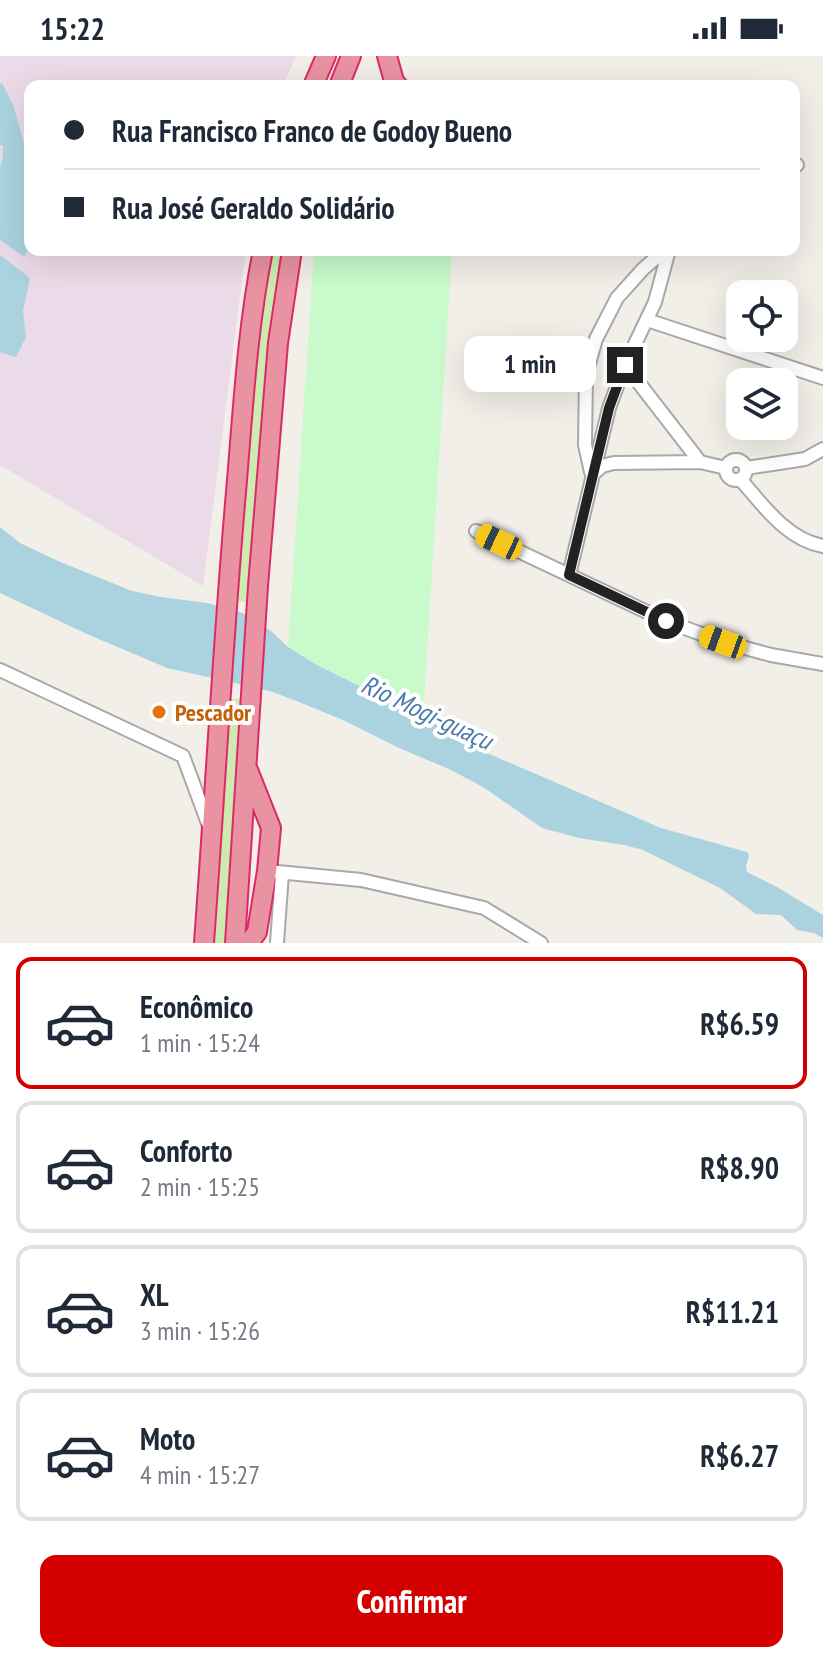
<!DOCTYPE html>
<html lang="pt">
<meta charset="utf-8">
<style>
:root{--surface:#fff;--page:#f6f6f7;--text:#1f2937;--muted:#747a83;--line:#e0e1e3;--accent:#d40000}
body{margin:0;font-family:"PT Sans Narrow",sans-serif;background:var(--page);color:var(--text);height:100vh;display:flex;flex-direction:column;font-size:30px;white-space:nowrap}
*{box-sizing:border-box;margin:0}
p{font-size:26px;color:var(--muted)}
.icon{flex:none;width:44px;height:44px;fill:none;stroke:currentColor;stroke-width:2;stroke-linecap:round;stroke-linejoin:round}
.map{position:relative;height:887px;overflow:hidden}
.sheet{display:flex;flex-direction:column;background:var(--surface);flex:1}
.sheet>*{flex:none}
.hud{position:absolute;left:24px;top:24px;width:776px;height:176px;border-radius:16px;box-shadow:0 8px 32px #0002;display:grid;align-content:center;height:176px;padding:0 40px;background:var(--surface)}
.fabs{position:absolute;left:726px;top:224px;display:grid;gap:16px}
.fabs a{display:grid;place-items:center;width:72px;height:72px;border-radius:16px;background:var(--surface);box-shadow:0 8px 32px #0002;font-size:40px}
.end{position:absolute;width:36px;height:36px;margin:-18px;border:10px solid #222;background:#fff;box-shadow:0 0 0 4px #fff}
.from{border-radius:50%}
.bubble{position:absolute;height:56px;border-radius:16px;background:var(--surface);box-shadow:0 8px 32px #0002;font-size:26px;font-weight:800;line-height:56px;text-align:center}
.car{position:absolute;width:24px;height:48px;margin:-24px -12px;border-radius:10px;box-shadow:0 0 6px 2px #0007;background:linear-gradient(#f5c518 24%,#345 0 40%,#f5c518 0 76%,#345 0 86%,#f5c518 0)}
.hud b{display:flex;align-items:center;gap:28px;height:76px;font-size:30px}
.hud b+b{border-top:2px solid var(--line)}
.hud i{width:20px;height:20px;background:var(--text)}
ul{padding:14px 0 0;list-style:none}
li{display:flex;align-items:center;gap:24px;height:132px;margin:0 16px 12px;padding:0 24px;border:4px solid var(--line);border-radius:16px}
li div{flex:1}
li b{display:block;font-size:30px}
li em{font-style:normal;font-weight:800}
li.selected{border-color:var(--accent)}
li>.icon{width:72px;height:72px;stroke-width:1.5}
.action{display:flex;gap:16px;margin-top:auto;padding:16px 40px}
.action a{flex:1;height:92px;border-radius:16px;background:var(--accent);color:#fff;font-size:32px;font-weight:800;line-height:92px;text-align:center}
.status{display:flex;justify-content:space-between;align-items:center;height:56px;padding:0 40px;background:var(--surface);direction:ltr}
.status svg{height:22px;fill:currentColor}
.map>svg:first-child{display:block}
</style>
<div class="status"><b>15:22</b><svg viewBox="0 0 49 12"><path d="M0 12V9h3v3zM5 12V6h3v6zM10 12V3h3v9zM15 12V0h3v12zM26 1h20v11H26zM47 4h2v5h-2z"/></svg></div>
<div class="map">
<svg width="823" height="887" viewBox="0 0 823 887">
<rect width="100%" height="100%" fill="#f2efe9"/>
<!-- industrial -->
<path fill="#ebdbe8" d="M0 0H296L283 30H30V194H246L203 530 0 409Z"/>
<!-- grass -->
<path fill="#cdebb0" d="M268 194H287L257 477 246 546 233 545 252 295Z
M225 643H240L230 887H210Z"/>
<!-- park -->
<path fill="#c8facc" d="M314 194H452L423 661 315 608 288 591Z"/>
<!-- water -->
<path fill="#aad3df" d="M2 27 14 51 30 110V191L24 201 0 184V112L3 100V90L0 89V28Z
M0 199 30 222 23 255 26 281 16 301 0 296Z
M0 471 20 487 58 505 132 535 161 541 207 547 243 557 271 575 288 591 315 608 436 668 487 697 661 772 747 796 749 799 746 810 747 816 777 831 823 859V882L814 877 797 874 781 859 756 858 720 832 643 794 624 789 579 782 542 772 483 731 449 713 399 692 343 664 299 646 270 635 167 612 87 578 0 537Z"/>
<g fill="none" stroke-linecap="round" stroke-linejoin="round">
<!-- minor casing -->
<g stroke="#a9a9a9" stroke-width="16">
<path id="minor" d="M794 109H797
M647 264 823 322
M625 309 700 406
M726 414a10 10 0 1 1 20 0a10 10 0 1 1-20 0Z
M746 412 805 403 823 393
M591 416 585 389 586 318 596 283 617 242 643 213 665 194
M592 419 602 410 614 407 700 406 726 412
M740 423C763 449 787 484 823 490
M476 475 666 565 723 586 771 599 823 608
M569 519 609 352 625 309 655 246 669 194
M0 614 183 700 209 770
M267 815 361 824 484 852 541 887
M277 887 282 817"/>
</g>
<!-- highway casing -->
<g stroke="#dc2a67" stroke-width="22">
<path id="highway" d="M387 0 394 25 398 30
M313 30 326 0
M339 30 351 0
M248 714 271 772 267 815 257 876 249 887
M204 887C215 737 223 586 236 436 243 355 247 274 263 194
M235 887 258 530 278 287 292 194"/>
</g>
<!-- minor -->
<use href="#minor" stroke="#fff" stroke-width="12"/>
<!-- highway -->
<use href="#highway" stroke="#e892a2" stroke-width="18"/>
</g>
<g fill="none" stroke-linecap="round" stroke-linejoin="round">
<!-- route -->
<path stroke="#222" stroke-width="10" d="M625 309 609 352 569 519 666 565"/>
</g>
<!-- markers -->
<circle fill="#e8710a" stroke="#fff" stroke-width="3" cx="159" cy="656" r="8"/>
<g text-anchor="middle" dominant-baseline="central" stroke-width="8" stroke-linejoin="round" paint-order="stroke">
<!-- food labels -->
<g font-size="24" font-weight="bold" fill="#c56008" stroke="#fff" text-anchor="start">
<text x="175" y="656">Pescador</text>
</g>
<!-- water labels -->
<g font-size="26" font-style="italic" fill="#4a7aab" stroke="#fff">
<text transform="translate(427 656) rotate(25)">Rio Mogi-guaçu</text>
</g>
</g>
</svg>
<div class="fabs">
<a><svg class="icon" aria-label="locate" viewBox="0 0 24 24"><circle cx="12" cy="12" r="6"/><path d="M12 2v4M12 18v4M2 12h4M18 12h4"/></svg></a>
<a><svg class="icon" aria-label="layers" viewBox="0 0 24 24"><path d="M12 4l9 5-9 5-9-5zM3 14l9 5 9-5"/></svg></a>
</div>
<i class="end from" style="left:666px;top:565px"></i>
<i class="end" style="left:625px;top:309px"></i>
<div class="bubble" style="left:464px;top:280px;width:132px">1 min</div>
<i class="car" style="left:499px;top:486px;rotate:295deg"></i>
<i class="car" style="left:723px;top:586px;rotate:290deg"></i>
<div class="hud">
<b><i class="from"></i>Rua Francisco Franco de Godoy Bueno</b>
<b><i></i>Rua José Geraldo Solidário</b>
</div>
</div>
<section class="sheet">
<ul>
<li class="selected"><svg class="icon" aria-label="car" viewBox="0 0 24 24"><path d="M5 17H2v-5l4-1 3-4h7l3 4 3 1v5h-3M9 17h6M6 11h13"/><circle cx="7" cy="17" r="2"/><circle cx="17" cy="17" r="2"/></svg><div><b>Econômico</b><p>1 min · 15:24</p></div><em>R$6.59</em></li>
<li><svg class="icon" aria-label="car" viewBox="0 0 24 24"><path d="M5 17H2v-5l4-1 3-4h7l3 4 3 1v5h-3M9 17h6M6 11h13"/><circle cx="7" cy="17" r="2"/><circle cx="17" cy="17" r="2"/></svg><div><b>Conforto</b><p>2 min · 15:25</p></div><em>R$8.90</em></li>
<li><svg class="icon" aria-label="car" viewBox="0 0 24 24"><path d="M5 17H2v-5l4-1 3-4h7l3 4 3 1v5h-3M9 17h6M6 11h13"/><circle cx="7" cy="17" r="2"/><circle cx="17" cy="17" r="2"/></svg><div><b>XL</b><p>3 min · 15:26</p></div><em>R$11.21</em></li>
<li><svg class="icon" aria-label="car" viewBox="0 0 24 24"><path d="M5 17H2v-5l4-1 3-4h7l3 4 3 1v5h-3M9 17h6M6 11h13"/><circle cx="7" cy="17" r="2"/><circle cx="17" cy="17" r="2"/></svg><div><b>Moto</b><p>4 min · 15:27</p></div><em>R$6.27</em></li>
</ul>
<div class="action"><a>Confirmar</a></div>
</section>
